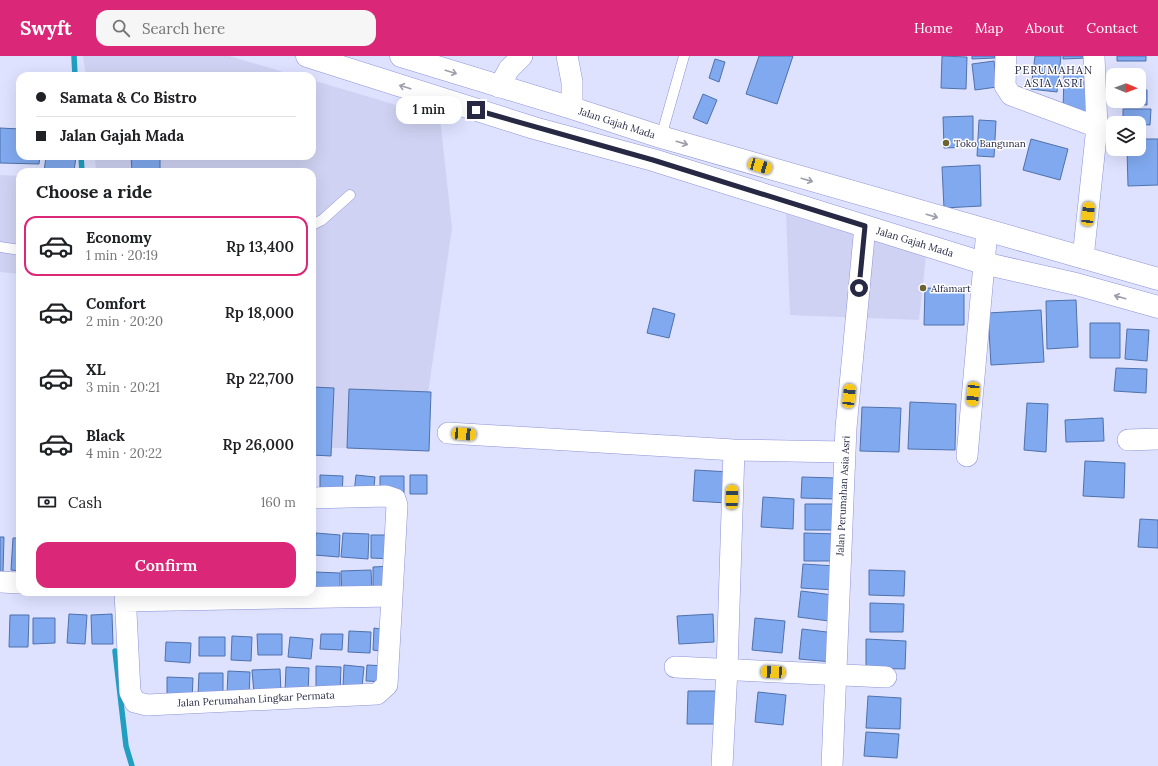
<!DOCTYPE html>
<meta charset="utf-8">
<style>
:root{--surface:#fff;--page:#f6f6f6;--text:#202124;--muted:#757577;--line:#e0e0e0;--accent:#db2777}
body{margin:0;font-family:Lora,serif;background:var(--page);color:var(--text);height:100vh;display:flex;flex-direction:column;font-size:15px;white-space:nowrap}
*{box-sizing:border-box;margin:0}
p{font-size:13px;color:var(--muted)}
.icon{flex:none;width:22px;height:22px;fill:none;stroke:currentColor;stroke-width:2;stroke-linecap:round;stroke-linejoin:round}
.map{position:relative;flex:1;overflow:hidden}
.panel{position:absolute;left:16px;top:112px;width:300px;height:428px;display:flex;flex-direction:column;background:var(--surface);border-radius:12px;box-shadow:0 4px 16px #0002}
.panel>*{flex:none}
.guide{position:absolute;left:16px;top:16px;width:300px;height:88px;border-radius:12px;box-shadow:0 4px 16px #0002;display:grid;align-content:center;height:88px;padding:0 20px;background:var(--surface)}
.needle{width:26px;rotate:91deg}
.controls{position:absolute;left:1106px;top:12px;display:grid;gap:8px}
.controls a{display:grid;place-items:center;width:40px;height:40px;border-radius:8px;background:var(--surface);box-shadow:0 4px 16px #0002;font-size:20px}
.end{position:absolute;width:18px;height:18px;margin:-9px;border:5px solid #262844;background:#fff;box-shadow:0 0 0 2px #fff}
.from{border-radius:50%}
.bubble{position:absolute;height:28px;border-radius:12px;background:var(--surface);box-shadow:0 4px 16px #0002;font-size:13px;font-weight:600;line-height:28px;text-align:center}
.car{position:absolute;width:12px;height:24px;margin:-12px -6px;border-radius:5px;box-shadow:0 0 3px 1px #0007;background:linear-gradient(#f5c518 24%,#345 0 40%,#f5c518 0 76%,#345 0 86%,#f5c518 0)}
.guide b{display:flex;align-items:center;gap:14px;height:38px;font-size:15px}
.guide b+b{border-top:1px solid var(--line)}
.guide i{width:10px;height:10px;background:var(--text)}
ul{padding:0;list-style:none}
li{display:flex;align-items:center;gap:12px;height:60px;margin:0 8px 6px;padding:0 12px;border:2px solid transparent;border-radius:12px}
li div{flex:1}
li b{display:block;font-size:15px}
li em{font-style:normal;font-weight:600}
li.selected{border-color:var(--accent)}
li>.icon{width:36px;height:36px;stroke-width:1.5}
h2{padding:0 20px;font-size:18px;line-height:48px}
.pay{display:flex;align-items:center;gap:10px;height:44px;padding:0 20px;font-size:15px}
.pay p{margin-inline-start:auto}
.cta{display:flex;gap:8px;margin-top:auto;padding:8px 20px}
.cta a{flex:1;height:46px;border-radius:12px;background:var(--accent);color:#fff;font-size:16px;font-weight:600;line-height:46px;text-align:center}
header{display:flex;align-items:center;gap:24px;box-sizing:border-box;height:56px;padding:0 20px;background:var(--accent);color:#fff}
header strong{font-size:19px}
nav{display:flex;gap:22px;margin-inline-start:auto;font-size:14px}
.search{width:280px;height:36px;background:var(--page);display:flex;align-items:center;gap:10px;box-sizing:border-box;padding:0 14px;border-radius:12px;color:var(--muted);font-size:15px}
.map>svg:first-child{display:block}
</style>
<header>
<strong>Swyft</strong>
<div class="search"><svg class="icon" aria-label="search" viewBox="0 0 24 24"><circle cx="10" cy="10" r="6"/><path d="M15 15l6 6"/></svg>Search here</div>
<nav><a>Home</a><a>Map</a><a>About</a><a>Contact</a></nav>
</header>
<div class="map">
<svg width="1158" height="710" viewBox="0 0 1158 710">
<rect width="100%" height="100%" fill="#dee2ff"/>
<!-- built -->
<path fill="#cfd2f2" d="M83 0H229L297 20H86Z
M312 24 440 62 452 172 420 392H312V116H96L95 100H312Z
M0 119 20 120V218L0 216Z
M786 158 926 200 919 264 790 259Z"/>
<g fill="none" stroke-linecap="round" stroke-linejoin="round">
<!-- stream -->
<path stroke="#219fc0" stroke-width="5.5" d="M74 0 75 20
M81 100 82 116
M115 595 126 690 132 710"/>
</g>
<!-- building -->
<path fill="#80a9ef" stroke="#4f71ac" d="M759 0H793L777 48 746 38Z
M942 0 967 1 966 33 941 32Z
M972 0H995V2L972 3Z
M1035 0H1061L1057 36 1031 33Z
M1063 0H1087V2L1063 3Z
M1117 0H1146V5H1117Z
M715 3 725 6 719 26 709 22Z
M994 5 997 31 975 34 972 8Z
M1064 17H1089V56L1063 55Z
M1139 34H1147V49L1123 48V45H1139Z
M703 38 717 44 707 68 693 62Z
M1123 53H1151L1150 69 1123 67Z
M973 60V91L944 92 943 61Z
M979 64 996 65 994 101 977 100Z
M0 72 20 73V100H40L39 108 0 107Z
M1031 83 1068 93 1060 124 1023 114Z
M1139 83H1158V129L1128 130 1127 93H1139Z
M46 100H76L74 116H44Z
M131 100H160V114L132 115Z
M980 109 981 150 944 152 942 111Z
M925 232 964 233V269H924Z
M1076 244 1078 291 1047 293 1046 245Z
M653 252 675 258 669 282 647 277Z
M1041 254 1044 306 991 309 988 257Z
M1090 267H1120V302H1090Z
M1127 273 1149 274 1147 305 1125 303Z
M1116 312 1147 313 1146 337 1114 335Z
M312 331 334 332 331 400 312 399Z
M349 333 431 336 429 395 347 392Z
M910 346 956 348 955 394 908 393Z
M1027 347 1048 348 1046 396 1024 394Z
M862 351 901 352 899 396 860 395Z
M1103 362 1104 385 1066 386 1065 364Z
M1085 405 1125 407 1124 442 1083 440Z
M695 414 730 416 727 447 693 445Z
M320 419 343 420 342 438H320Z
M356 419 375 421 373 440 354 437Z
M410 419H427V438H410Z
M380 420H404V437H380Z
M802 421 836 422 835 443 801 442Z
M763 441 794 443 793 473 761 471Z
M805 448H836V474H805Z
M1140 463 1158 464V492L1138 491Z
M316 477 340 479 339 501 314 499Z
M343 477 369 478 368 503 341 501Z
M804 477 839 478V505H804Z
M371 479H394L393 503 371 502Z
M0 481H4L3 517H0Z
M13 482H20V515L11 514Z
M803 508 836 510 835 534 801 532Z
M392 510V533H373V511Z
M371 514 372 536 342 538 341 515Z
M869 514 905 515 904 540 869 539Z
M315 516 340 517V535H315Z
M801 535 833 539 829 565 798 561Z
M870 547 904 548 903 576H870Z
M69 558 87 559 85 588 67 587Z
M112 558 113 588H92L91 559Z
M713 558 714 586 679 588 677 560Z
M10 559H29L28 591H9Z
M33 562H55V587L33 588Z
M755 562 785 565 782 597 752 594Z
M374 572 388 574 386 596 373 594Z
M802 573 835 577 832 606 799 603Z
M349 575 371 576 370 597 348 596Z
M257 578H282V599H258Z
M321 578H343L342 594 320 593Z
M232 580 252 581 251 605 231 604Z
M199 581H225V600H199Z
M290 581 313 583 311 603 288 601Z
M866 583 906 585 905 613 866 612Z
M166 586 191 587 190 607 165 605Z
M344 609 364 611 362 631 343 630Z
M367 609 387 610 386 626 366 625Z
M316 610 341 611 340 637H316Z
M286 611 309 612 308 637 285 636Z
M280 613 281 637 254 638 252 614Z
M228 615 250 616 249 640 227 638Z
M199 617H223V639H198Z
M167 621 193 622 192 645H167Z
M688 635H719L718 668H687Z
M758 636 786 639 783 669 755 666Z
M868 640 901 642 900 673 866 672Z
M866 676 899 678 897 702 864 700Z"/>
<g fill="none" stroke-linecap="round" stroke-linejoin="round">
<!-- lane casing -->
<g stroke="#8e93d7" stroke-width="11">
<path id="lane" d="M661 81 684 0
M312 169 322 164 350 139
M0 191 20 194"/>
</g>
<!-- street casing -->
<g stroke="#8e93d7" stroke-width="22">
<path id="street" d="M567 0 572 26V52
M1006 0 1005 30 1011 39 1097 71
M499 31 509 13 522 0
M1083 202 1097 71 1094 0
M448 377 734 394 845 396
M1128 384 1158 383
M967 400 987 174
M0 526 20 527
M125 536 130 636 135 646 147 649 377 638 387 629 392 540
M125 545 392 540 397 449 395 443 386 440 312 442
M675 611 886 621
M722 710 727 613 734 394
M832 710 846 372 865 170"/>
</g>
<!-- secondary casing -->
<g stroke="#8e93d7" stroke-width="23">
<path id="secondary" d="M307 0 534 72 653 104 983 207 1076 228 1158 251
M401 0 572 52 661 81 1158 223"/>
</g>
<!-- lane -->
<use href="#lane" stroke="#fff" stroke-width="10"/>
<!-- street -->
<use href="#street" stroke="#fff" stroke-width="21"/>
<!-- secondary -->
<use href="#secondary" stroke="#fff" stroke-width="22"/>
</g>
<!-- one-way arrows -->
<defs><path id="oneway-shaft" d="M-6 0H5M1.5-3L5.5 0L1.5 3" fill="none" stroke-width="1.6" stroke-linecap="round" stroke-linejoin="round"/></defs>
<g stroke="#9d9eab">
<use href="#oneway-shaft" transform="translate(451 16) rotate(17)"/>
<use href="#oneway-shaft" transform="translate(405 31) rotate(-163)"/>
<use href="#oneway-shaft" transform="translate(682 87) rotate(16)"/>
<use href="#oneway-shaft" transform="translate(807 124) rotate(16)"/>
<use href="#oneway-shaft" transform="translate(932 160) rotate(16)"/>
<use href="#oneway-shaft" transform="translate(1120 241) rotate(-164)"/>
</g>
<g fill="none" stroke-linecap="round" stroke-linejoin="round">
<!-- route -->
<path stroke="#262844" stroke-width="5" d="M476 54 653 104 865 170 859 232"/>
</g>
<!-- markers -->
<g fill="#6b6330" stroke="#fff" stroke-width="1.5">
<circle cx="946" cy="87" r="4"/>
<circle cx="923" cy="232" r="4"/>
</g>
<g text-anchor="middle" dominant-baseline="central" stroke-width="3" stroke-linejoin="round" paint-order="stroke">
<!-- street labels -->
<g font-size="10" fill="#262844" stroke="#fff">
<text transform="translate(617 67) rotate(18)">Jalan Gajah Mada</text>
<text transform="translate(915 186) rotate(17)">Jalan Gajah Mada</text>
<text transform="translate(843 440) rotate(-87)">Jalan Perumahan Asia Asri</text>
<text transform="translate(256 643) rotate(-3)">Jalan Perumahan Lingkar Permata</text>
</g>
<!-- poi labels -->
<g font-size="10" fill="#262844" stroke="#fff" text-anchor="start">
<text x="954" y="87">Toko Bangunan</text>
<text x="931" y="232">Alfamart</text>
</g>
<!-- neighbourhood labels -->
<g font-size="11" letter-spacing="1" fill="#262844" stroke="#fff">
<text x="1054" y="14">PERUMAHAN<tspan x="1054" dy="13">ASIA ASRI</tspan></text>
</g>
</g>
</svg>
<div class="controls">
<a><svg class="needle" viewBox="-14 -14 28 28"><path d="M0-13l5 13h-10z" fill="#e53935"/><path d="M0 13l5-13h-10z" fill="#757577"/></svg></a>
<a><svg class="icon" aria-label="layers" viewBox="0 0 24 24"><path d="M12 4l9 5-9 5-9-5zM3 14l9 5 9-5"/></svg></a>
</div>
<i class="end from" style="left:859px;top:232px"></i>
<i class="end" style="left:476px;top:54px"></i>
<div class="bubble" style="left:396px;top:40px;width:66px">1 min</div>
<i class="car" style="left:760px;top:110px;rotate:106deg"></i>
<i class="car" style="left:1088px;top:158px;rotate:6deg"></i>
<i class="car" style="left:973px;top:338px;rotate:185deg"></i>
<i class="car" style="left:849px;top:340px;rotate:6deg"></i>
<i class="car" style="left:464px;top:378px;rotate:94deg"></i>
<i class="car" style="left:732px;top:441px;rotate:1deg"></i>
<i class="car" style="left:773px;top:616px;rotate:273deg"></i>
<div class="guide">
<b><i class="from"></i>Samata &amp; Co Bistro</b>
<b><i></i>Jalan Gajah Mada</b>
</div>
<section class="panel">
<h2>Choose a ride</h2>
<ul>
<li class="selected"><svg class="icon" aria-label="car" viewBox="0 0 24 24"><path d="M5 17H2v-5l4-1 3-4h7l3 4 3 1v5h-3M9 17h6M6 11h13"/><circle cx="7" cy="17" r="2"/><circle cx="17" cy="17" r="2"/></svg><div><b>Economy</b><p>1 min · 20:19</p></div><em>Rp 13,400</em></li>
<li><svg class="icon" aria-label="car" viewBox="0 0 24 24"><path d="M5 17H2v-5l4-1 3-4h7l3 4 3 1v5h-3M9 17h6M6 11h13"/><circle cx="7" cy="17" r="2"/><circle cx="17" cy="17" r="2"/></svg><div><b>Comfort</b><p>2 min · 20:20</p></div><em>Rp 18,000</em></li>
<li><svg class="icon" aria-label="car" viewBox="0 0 24 24"><path d="M5 17H2v-5l4-1 3-4h7l3 4 3 1v5h-3M9 17h6M6 11h13"/><circle cx="7" cy="17" r="2"/><circle cx="17" cy="17" r="2"/></svg><div><b>XL</b><p>3 min · 20:21</p></div><em>Rp 22,700</em></li>
<li><svg class="icon" aria-label="car" viewBox="0 0 24 24"><path d="M5 17H2v-5l4-1 3-4h7l3 4 3 1v5h-3M9 17h6M6 11h13"/><circle cx="7" cy="17" r="2"/><circle cx="17" cy="17" r="2"/></svg><div><b>Black</b><p>4 min · 20:22</p></div><em>Rp 26,000</em></li>
</ul>
<div class="pay"><svg class="icon" aria-label="cash" viewBox="0 0 24 24"><path d="M3 7h18v10H3z"/><circle cx="12" cy="12" r="2"/></svg>Cash<p>160 m</p></div>
<div class="cta"><a>Confirm</a></div>
</section>
</div>
